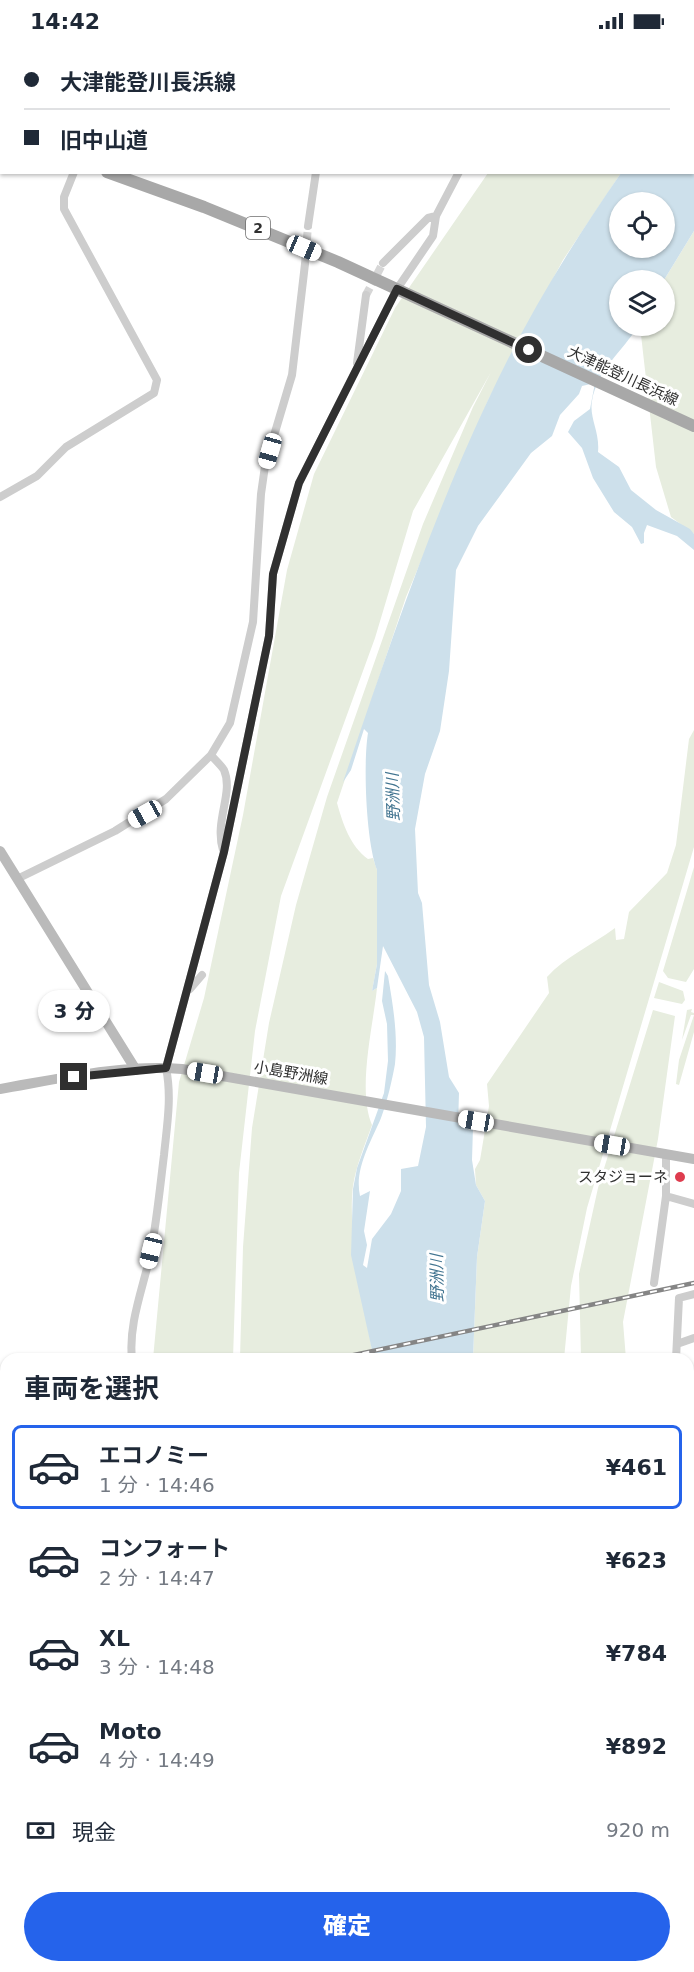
<!DOCTYPE html>
<html lang="ja">
<meta charset="utf-8">
<style>
:root{--surface:#fff;--page:#f6f6f7;--text:#1f2937;--muted:#747a83;--line:#e0e1e3;--accent:#2563eb}
body{margin:0;font-family:"DejaVu Sans","Noto Sans JP",sans-serif;background:var(--page);color:var(--text);height:100vh;display:flex;flex-direction:column;font-size:22px;white-space:nowrap}
*{box-sizing:border-box;margin:0}
p{font-size:20px;color:var(--muted)}
.icon{flex:none;width:33px;height:33px;fill:none;stroke:currentColor;stroke-width:2;stroke-linecap:round;stroke-linejoin:round}
.map{position:relative;flex:1;overflow:hidden}
.side{position:absolute;left:0px;top:1311px;width:694px;height:620px;display:flex;flex-direction:column;background:var(--surface);border-radius:18px 18px 0 0;box-shadow:0 2px 4px #0004}
.side>*{flex:none}
.banner{position:absolute;left:0px;top:0px;width:694px;height:132px;box-shadow:0 2px 4px #0004;display:grid;align-content:center;height:132px;padding:0 24px;background:var(--surface)}
.controls{position:absolute;left:609px;top:150px;display:grid;gap:12px}
.controls a{display:grid;place-items:center;width:66px;height:66px;border-radius:50%;background:var(--surface);box-shadow:0 2px 4px #0004;font-size:30px}
.end{position:absolute;width:27px;height:27px;margin:-14px;border:8px solid #303030;background:#fff;box-shadow:0 0 0 3px #fff}
.from{border-radius:50%}
.bubble{position:absolute;height:42px;border-radius:21px;background:var(--surface);box-shadow:0 2px 4px #0004;font-size:20px;font-weight:800;line-height:42px;text-align:center}
.car{position:absolute;width:18px;height:36px;margin:-18px -9px;border-radius:8px;box-shadow:0 0 4px 2px #0007;background:linear-gradient(#fff 24%,#345 0 40%,#fff 0 76%,#345 0 86%,#fff 0)}
.banner b{display:flex;align-items:center;gap:21px;height:57px;font-size:22px}
.banner b+b{border-top:2px solid var(--line)}
.banner i{width:15px;height:15px;background:var(--text)}
ul{padding:0;list-style:none}
li{display:flex;align-items:center;gap:18px;height:84px;margin:0 12px 9px;padding:0 12px;border:3px solid transparent;border-radius:9px}
li div{flex:1}
li b{display:block;font-size:22px}
li em{font-style:normal;font-weight:800}
li.selected{border-color:var(--accent)}
li>.icon{width:54px;height:54px;stroke-width:1.5}
h2{padding:0 24px;font-size:27px;line-height:72px}
.pay{display:flex;align-items:center;gap:15px;height:66px;padding:0 24px;font-size:22px}
.pay p{margin-inline-start:auto}
.button{display:flex;gap:12px;margin-top:auto;padding:12px 24px}
.button a{flex:1;height:69px;border-radius:36px;background:var(--accent);color:#fff;font-size:24px;font-weight:800;line-height:69px;text-align:center}
.status{display:flex;justify-content:space-between;align-items:center;height:42px;padding:0 30px;background:var(--surface);direction:ltr}
.status svg{height:16px;fill:currentColor}
.map>svg:first-child{display:block}
</style>
<div class="status"><b>14:42</b><svg viewBox="0 0 49 12"><path d="M0 12V9h3v3zM5 12V6h3v6zM10 12V3h3v9zM15 12V0h3v12zM26 1h20v11H26zM47 4h2v5h-2z"/></svg></div>
<div class="map">
<svg width="694" height="1930" viewBox="0 0 694 1930">
<rect width="100%" height="100%" fill="#fff"/>
<!-- green -->
<path fill="#e7eddf" d="M488 131H621L563 218 489 356 406 555 337 761C343 782 350 804 368 817L373 816 377 828V922L372 949 377 946C373 985 357 1048 372 1083 365 1103 356 1123 353 1144 347 1189 365 1271 374 1317H240L243 1205 252 1086 269 981 296 863 327 755 423 482 473 365 491 330 413 469 375 596 281 854 255 989 239 1131 233 1317H153L179 1040 204 956 243 773 287 528 314 432 395 266Z
M694 189V492L671 475 656 425 640 284H664V238Z
M694 688V805L587 1166 571 1244 564 1317H473L477 1215 485 1159 476 1143 475 1127 480 1118 489 1064 487 1042 549 951 547 935C565 915 592 903 615 886L616 898 624 897 629 870 667 831 676 803 689 697Z
M694 825V927L686 940 668 936 663 929Z
M659 940 683 949 685 958 682 962 654 956Z
M692 967 691 970 694 971V990L679 1043 676 1042 679 1018 694 973H691L682 998 687 968Z
M653 968 675 974 658 1097 623 1280 626 1317H581L579 1232 598 1146Z
M688 1547 694 1562V1879L688 1855Z
M689 1903 694 1930H602L598 1925 688 1924Z"/>
<!-- water -->
<path fill="#cde0eb" fill-rule="evenodd" d="M694 34V189L664 238H620V284H638C623 309 597 328 592 359 589 376 600 390 598 410L619 425 631 448 656 468 690 487 694 492V508L677 494 647 483 644 491V501L641 502 632 485 614 470 593 436 582 406 568 390 574 379 590 367 595 341 582 344 579 352 560 373 552 394 531 411 478 484 456 528 449 629 440 689 425 732 415 787 418 851 422 861 429 943 440 980 449 1035 459 1051 458 1083 470 1088 473 1085 472 1118 476 1143 485 1159 477 1215 473 1317H374L351 1213 353 1147 357 1126 384 1051 388 1019 387 982 382 959 385 929 388 934C393 963 398 993 395 1022 392 1039 387 1060 381 1076 371 1100 354 1127 360 1154L370 1149 364 1189 367 1203 363 1223 367 1226 372 1197 391 1172 401 1149V1127L418 1124 426 1085 424 995 417 970 383 904 377 946 372 949 377 922V828C366 799 363 722 368 691L364 687 351 728 343 740C387 611 430 481 488 358 525 278 571 203 621 131L693 130ZM620 160H664V206H620Z
M295 1925H340V1930H296Z"/>
<g fill="none" stroke-linecap="round" stroke-linejoin="round">
<!-- street-tunnel -->
<path stroke="#d6d6d6" stroke-width="8" stroke-dasharray="8 4" stroke-linecap="butt" d="M305 222 308 184
M366 253 383 221"/>
<!-- street -->
<path stroke="#cdcdcd" stroke-width="8" d="M338 0V2
M364 0V2
M530 2 531 0
M0 57 2 60
M308 184 316 130
M383 221 428 176 436 174
M357 321 366 253
M0 455 37 434 66 405 154 351 157 338 64 167V155L74 130
M211 713C215 718 221 723 224 728 234 751 214 779 223 808
M17 837 115 789 166 757 211 713 230 681 253 580 261 452 265 424 292 333 305 222
M190 947 202 933
M666 1154 694 1162
M654 1241 666 1154V1112
M677 1302 694 1296
M132 1317C128 1281 144 1244 151 1209 157 1177 160 1145 164 1113 167 1083 172 1055 166 1026L224 810 269 594 273 532 299 441 397 247 433 194 436 174 459 130
M676 1317 679 1256 694 1252
M688 1338 694 1336
M688 1378 694 1376
M688 1435 694 1452
M0 1577 6 1574
M4 1660 6 1662
M0 1847 6 1839
M74 1924 77 1930
M0 1927 12 1924"/>
<!-- secondary -->
<path stroke="#bababa" stroke-width="10" d="M555 2 557 0
M0 809 136 1028
M0 1047C58 1037 123 1022 182 1027L694 1117
M152 1930 153 1924"/>
<!-- primary -->
<path stroke="#a8a8a8" stroke-width="12" d="M0 97H2
M107 130 204 165 338 220 694 384"/>
<!-- rail casing -->
<g stroke="#858585" stroke-width="4.5">
<path id="rail" d="M335 1317 694 1241
M0 1385 6 1384"/>
</g>
<!-- rail -->
<use href="#rail" stroke="#fff" stroke-width="2" stroke-dasharray="7" stroke-linecap="butt"/>
</g>
<g fill="none" stroke-linecap="round" stroke-linejoin="round">
<!-- route -->
<path stroke="#303030" stroke-width="8" d="M74 1035 166 1026 224 810 269 594 273 532 299 441 397 247 529 308"/>
</g>
<!-- markers -->
<circle fill="#de3c4e" stroke="#fff" stroke-width="2" cx="680" cy="1135" r="6"/>
<g text-anchor="middle" dominant-baseline="central" stroke-width="6" stroke-linejoin="round" paint-order="stroke">
<!-- shield labels -->
<rect fill="#fff" stroke="#6e6e6e" stroke-width="1.5" x="246" y="175" width="24" height="22" rx="4.5"/>
<g font-size="14" font-weight="bold" fill="#303030">
<text x="258" y="186">2</text>
</g>
<!-- street labels -->
<g font-size="15" fill="#303030" stroke="#fff">
<text transform="translate(623 334) rotate(25)">大津能登川長浜線</text>
<text transform="translate(291 1031) rotate(10)">小島野洲線</text>
</g>
<!-- poi labels -->
<g font-size="15" fill="#303030" stroke="#fff" text-anchor="end">
<text x="668" y="1135">スタジョーネ</text>
</g>
<!-- water labels -->
<g font-size="16" font-style="italic" fill="#417490" stroke="#fff">
<text transform="translate(393 755) rotate(-92)">野洲川</text>
<text transform="translate(437 1236) rotate(-91)">野洲川</text>
</g>
</g>
</svg>
<div class="controls">
<a><svg class="icon" aria-label="locate" viewBox="0 0 24 24"><circle cx="12" cy="12" r="6"/><path d="M12 2v4M12 18v4M2 12h4M18 12h4"/></svg></a>
<a><svg class="icon" aria-label="layers" viewBox="0 0 24 24"><path d="M12 4l9 5-9 5-9-5zM3 14l9 5 9-5"/></svg></a>
</div>
<i class="end from" style="left:529px;top:308px"></i>
<i class="end" style="left:74px;top:1035px"></i>
<div class="bubble" style="left:38px;top:948px;width:72px">3 分</div>
<i class="car" style="left:304px;top:206px;rotate:113deg"></i>
<i class="car" style="left:270px;top:409px;rotate:196deg"></i>
<i class="car" style="left:145px;top:772px;rotate:241deg"></i>
<i class="car" style="left:205px;top:1031px;rotate:280deg"></i>
<i class="car" style="left:476px;top:1079px;rotate:280deg"></i>
<i class="car" style="left:612px;top:1103px;rotate:280deg"></i>
<i class="car" style="left:151px;top:1209px;rotate:194deg"></i>
<div class="banner">
<b><i class="from"></i>大津能登川長浜線</b>
<b><i></i>旧中山道</b>
</div>
<section class="side">
<h2>車両を選択</h2>
<ul>
<li class="selected"><svg class="icon" aria-label="car" viewBox="0 0 24 24"><path d="M5 17H2v-5l4-1 3-4h7l3 4 3 1v5h-3M9 17h6M6 11h13"/><circle cx="7" cy="17" r="2"/><circle cx="17" cy="17" r="2"/></svg><div><b>エコノミー</b><p>1 分 · 14:46</p></div><em>¥461</em></li>
<li><svg class="icon" aria-label="car" viewBox="0 0 24 24"><path d="M5 17H2v-5l4-1 3-4h7l3 4 3 1v5h-3M9 17h6M6 11h13"/><circle cx="7" cy="17" r="2"/><circle cx="17" cy="17" r="2"/></svg><div><b>コンフォート</b><p>2 分 · 14:47</p></div><em>¥623</em></li>
<li><svg class="icon" aria-label="car" viewBox="0 0 24 24"><path d="M5 17H2v-5l4-1 3-4h7l3 4 3 1v5h-3M9 17h6M6 11h13"/><circle cx="7" cy="17" r="2"/><circle cx="17" cy="17" r="2"/></svg><div><b>XL</b><p>3 分 · 14:48</p></div><em>¥784</em></li>
<li><svg class="icon" aria-label="car" viewBox="0 0 24 24"><path d="M5 17H2v-5l4-1 3-4h7l3 4 3 1v5h-3M9 17h6M6 11h13"/><circle cx="7" cy="17" r="2"/><circle cx="17" cy="17" r="2"/></svg><div><b>Moto</b><p>4 分 · 14:49</p></div><em>¥892</em></li>
</ul>
<div class="pay"><svg class="icon" aria-label="cash" viewBox="0 0 24 24"><path d="M3 7h18v10H3z"/><circle cx="12" cy="12" r="2"/></svg>現金<p>920 m</p></div>
<div class="button"><a>確定</a></div>
</section>
</div>
